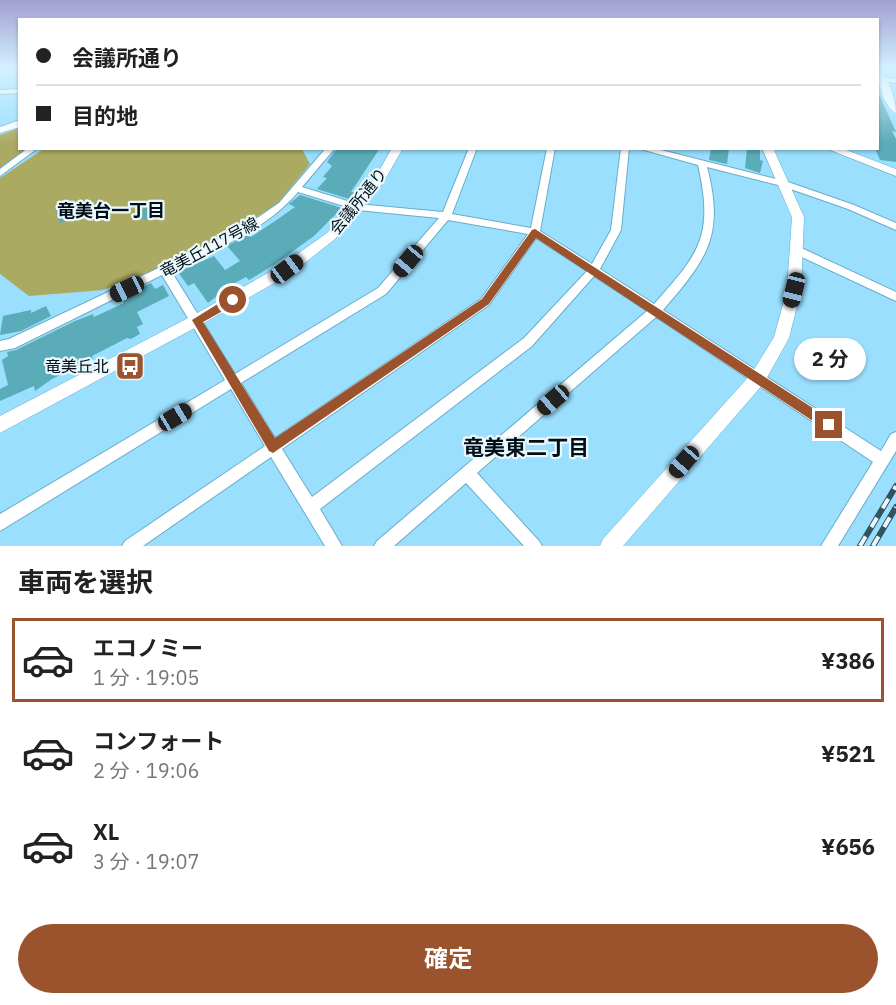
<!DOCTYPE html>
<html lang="ja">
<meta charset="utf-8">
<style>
:root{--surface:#fff;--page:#f2f2f2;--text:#222;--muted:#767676;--line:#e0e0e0;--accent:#9a532c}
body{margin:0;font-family:"IBM Plex Sans","Noto Sans JP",sans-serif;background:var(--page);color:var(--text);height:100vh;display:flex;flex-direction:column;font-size:22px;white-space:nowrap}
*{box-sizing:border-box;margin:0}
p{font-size:20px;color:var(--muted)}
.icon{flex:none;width:33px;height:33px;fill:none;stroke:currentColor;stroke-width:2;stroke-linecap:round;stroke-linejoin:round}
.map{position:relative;height:546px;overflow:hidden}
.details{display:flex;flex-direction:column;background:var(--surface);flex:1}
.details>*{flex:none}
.guide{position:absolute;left:18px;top:18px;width:861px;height:132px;border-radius:0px;box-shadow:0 2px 4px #0004;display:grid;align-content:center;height:132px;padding:0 18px;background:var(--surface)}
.end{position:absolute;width:27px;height:27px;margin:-14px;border:8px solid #9a532c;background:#fff;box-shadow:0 0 0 3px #fff}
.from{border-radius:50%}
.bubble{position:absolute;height:42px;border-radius:21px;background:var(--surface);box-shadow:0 2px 4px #0004;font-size:20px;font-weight:700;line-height:42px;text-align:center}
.car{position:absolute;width:18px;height:36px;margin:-18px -9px;border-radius:8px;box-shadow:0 0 4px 2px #0007;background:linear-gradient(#222 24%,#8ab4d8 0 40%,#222 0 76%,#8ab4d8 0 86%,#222 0)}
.guide b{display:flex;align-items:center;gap:21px;height:57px;font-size:22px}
.guide b+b{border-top:2px solid var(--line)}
.guide i{width:15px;height:15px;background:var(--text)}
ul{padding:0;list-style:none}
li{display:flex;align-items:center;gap:18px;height:84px;margin:0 12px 9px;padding:0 6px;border:3px solid transparent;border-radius:0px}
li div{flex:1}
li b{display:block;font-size:22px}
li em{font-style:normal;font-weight:700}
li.current{border-color:var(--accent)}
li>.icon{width:54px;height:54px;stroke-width:1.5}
h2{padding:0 18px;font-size:27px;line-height:72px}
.button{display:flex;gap:12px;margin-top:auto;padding:12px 18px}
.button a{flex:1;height:69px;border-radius:36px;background:var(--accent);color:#fff;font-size:24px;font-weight:700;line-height:69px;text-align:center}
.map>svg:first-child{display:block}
</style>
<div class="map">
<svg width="896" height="546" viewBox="0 0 896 546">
<rect width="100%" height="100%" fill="#9adffe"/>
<!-- green -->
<path fill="#abaa62" d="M19 128 20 148 28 149 0 168V135Z
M45 148 302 149 310 164 277 204 230 234 167 265 103 290 29 296 0 274V178Z"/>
<!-- building -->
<path fill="#5aacb8" d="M878 92 896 132 892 131 896 139V162L880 160 875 148H878Z
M337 148H380L351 192H354L349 199 317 189 327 178 323 177 332 166 327 162Z
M711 148H729L727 164 709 160Z
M747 148H760V160L763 161 760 173 745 168Z
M300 195 342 208 314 236 275 264 249 280 246 277 231 285 208 303 194 283 188 286 178 272 214 256 225 270 240 261 227 246 249 234 251 237 278 219 295 207 289 204Z
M67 204 72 218 60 223 55 209Z
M154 206 160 210 156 217 145 220 137 217 140 210Z
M151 283 155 289 163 285 169 296 137 312 143 324 137 327 140 334 131 339 127 338 98 353 92 356 93 359 52 379 35 391 34 386 0 401V389L8 385 2 360 8 356 7 352 16 350 75 321 93 314 94 317 124 303 121 298Z
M46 306 51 316 21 331 0 335 3 316 31 310V313Z"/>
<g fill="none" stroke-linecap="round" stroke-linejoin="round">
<!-- minor casing -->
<g stroke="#68acca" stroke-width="2">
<path id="minor" d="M878 76 896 79V83L878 80Z
M20 89V93L0 94V90Z
M28 148H38L0 176V169Z
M326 148H335L302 187 357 204 443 212 469 148H477L452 214 531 228 547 148H555L540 231 592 264 611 230 621 148H629L621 230 600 269 654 304C700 253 714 235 698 165L637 148H653L788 182 854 205 896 223V230L848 209 782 186 707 167C725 236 707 259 663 310L881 451 891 434 896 432V451L838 546H821L873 462 656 317 477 473 539 541 542 546H524L466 483 394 546H374L377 541 647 311 594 276 532 346 320 509 342 546H325L271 457 143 546H122L125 541 265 446 231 389 0 531V514L225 380 162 275 15 348 0 351V341L9 339 243 228 279 203ZM298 192 357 210 439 218 378 288 235 374 171 271C215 249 265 231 298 192ZM448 220 528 234 481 299 275 438 241 383 386 294ZM536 238 587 271 524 338 312 497 282 449 489 305Z
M795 245 896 292V301L791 252 790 249Z"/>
</g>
<!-- tertiary casing -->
<g stroke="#68acca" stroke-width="1">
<path id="tertiary" d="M878 72C890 79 896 100 896 113 885 107 877 84 878 72Z
M20 120V127L0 133V127Z
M392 148H403L383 183 335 239 292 273 202 324 0 433V416L192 316 282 265 327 233 375 178Z
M762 148H773L804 217 801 290 789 338 764 383 623 546H600L603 539 752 373 774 337 787 290 792 217Z
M825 148H841L896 169V176Z"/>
</g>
<!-- minor -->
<use href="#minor" fill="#fff" fill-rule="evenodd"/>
<!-- tertiary -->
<use href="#tertiary" fill="#fff" fill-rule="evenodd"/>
<!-- rail casing -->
<g stroke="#325362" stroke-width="6">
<path id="rail" d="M860 546 896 486
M873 546 896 507"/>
</g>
<!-- rail -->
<use href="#rail" stroke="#eaf7fd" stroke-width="4" stroke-dasharray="11" stroke-linecap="butt"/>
</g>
<!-- sky -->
<linearGradient id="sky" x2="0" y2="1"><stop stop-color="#a19fd0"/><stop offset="0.47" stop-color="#d2f1ff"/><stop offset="1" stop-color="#d2f1ff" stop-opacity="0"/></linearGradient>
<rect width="896" height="144" fill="url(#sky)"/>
<!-- route -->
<path fill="#9a532c" d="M535 229 833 421 835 425 833 429H825L536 238 489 304 273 453 269 451 192 320 229 297H237V303L203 322 275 438 482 299 532 230Z"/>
<!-- icons -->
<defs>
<g id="bus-square" transform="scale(1.5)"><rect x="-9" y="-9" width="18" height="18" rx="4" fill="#9a532c" stroke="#eaf7fd"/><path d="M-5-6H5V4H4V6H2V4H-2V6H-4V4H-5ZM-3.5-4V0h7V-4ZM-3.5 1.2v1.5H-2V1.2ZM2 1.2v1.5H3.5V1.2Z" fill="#fff"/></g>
</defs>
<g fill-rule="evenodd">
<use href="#bus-square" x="130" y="366"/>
</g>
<g text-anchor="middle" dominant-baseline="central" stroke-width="4.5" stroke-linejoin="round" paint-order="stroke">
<!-- street labels -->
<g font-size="16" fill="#000f17" stroke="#eaf7fd">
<text transform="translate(358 201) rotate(-51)">会議所通り</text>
<text transform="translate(209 247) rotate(-28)">竜美丘117号線</text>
</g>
<!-- poi labels -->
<g font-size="16" fill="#000f17" stroke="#eaf7fd" text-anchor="end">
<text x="109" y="366">竜美丘北</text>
</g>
<!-- neighbourhood labels -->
<g font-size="18" font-weight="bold" fill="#000f17" stroke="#eaf7fd">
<text x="111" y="210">竜美台一丁目</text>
</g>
<!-- near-neighbourhood labels -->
<g font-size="21" font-weight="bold" fill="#000f17" stroke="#eaf7fd">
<text x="526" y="447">竜美東二丁目</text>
</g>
</g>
</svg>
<i class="end from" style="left:233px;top:300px"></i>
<i class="end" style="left:829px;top:425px"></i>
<div class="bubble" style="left:794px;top:338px;width:72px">2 分</div>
<i class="car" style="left:408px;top:261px;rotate:220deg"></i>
<i class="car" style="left:287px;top:269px;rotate:53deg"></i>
<i class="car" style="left:127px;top:289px;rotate:245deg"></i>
<i class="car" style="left:794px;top:290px;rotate:194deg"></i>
<i class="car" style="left:553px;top:400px;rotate:229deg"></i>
<i class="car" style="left:175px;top:417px;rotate:59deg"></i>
<i class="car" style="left:684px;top:462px;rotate:221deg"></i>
<div class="guide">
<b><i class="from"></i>会議所通り</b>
<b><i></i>目的地</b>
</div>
</div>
<section class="details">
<h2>車両を選択</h2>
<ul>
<li class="current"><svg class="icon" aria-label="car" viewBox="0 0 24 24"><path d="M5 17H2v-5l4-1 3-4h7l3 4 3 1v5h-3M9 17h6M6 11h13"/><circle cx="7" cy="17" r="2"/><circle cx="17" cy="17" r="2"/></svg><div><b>エコノミー</b><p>1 分 · 19:05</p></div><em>¥386</em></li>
<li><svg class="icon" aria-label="car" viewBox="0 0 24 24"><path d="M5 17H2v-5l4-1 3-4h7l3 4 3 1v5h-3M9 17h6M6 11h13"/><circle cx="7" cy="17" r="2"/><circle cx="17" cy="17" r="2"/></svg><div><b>コンフォート</b><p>2 分 · 19:06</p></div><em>¥521</em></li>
<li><svg class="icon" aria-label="car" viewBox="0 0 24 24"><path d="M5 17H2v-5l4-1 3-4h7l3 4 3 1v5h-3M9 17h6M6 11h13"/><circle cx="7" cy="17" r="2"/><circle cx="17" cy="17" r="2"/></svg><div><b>XL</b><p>3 分 · 19:07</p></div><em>¥656</em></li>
</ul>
<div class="button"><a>確定</a></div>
</section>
